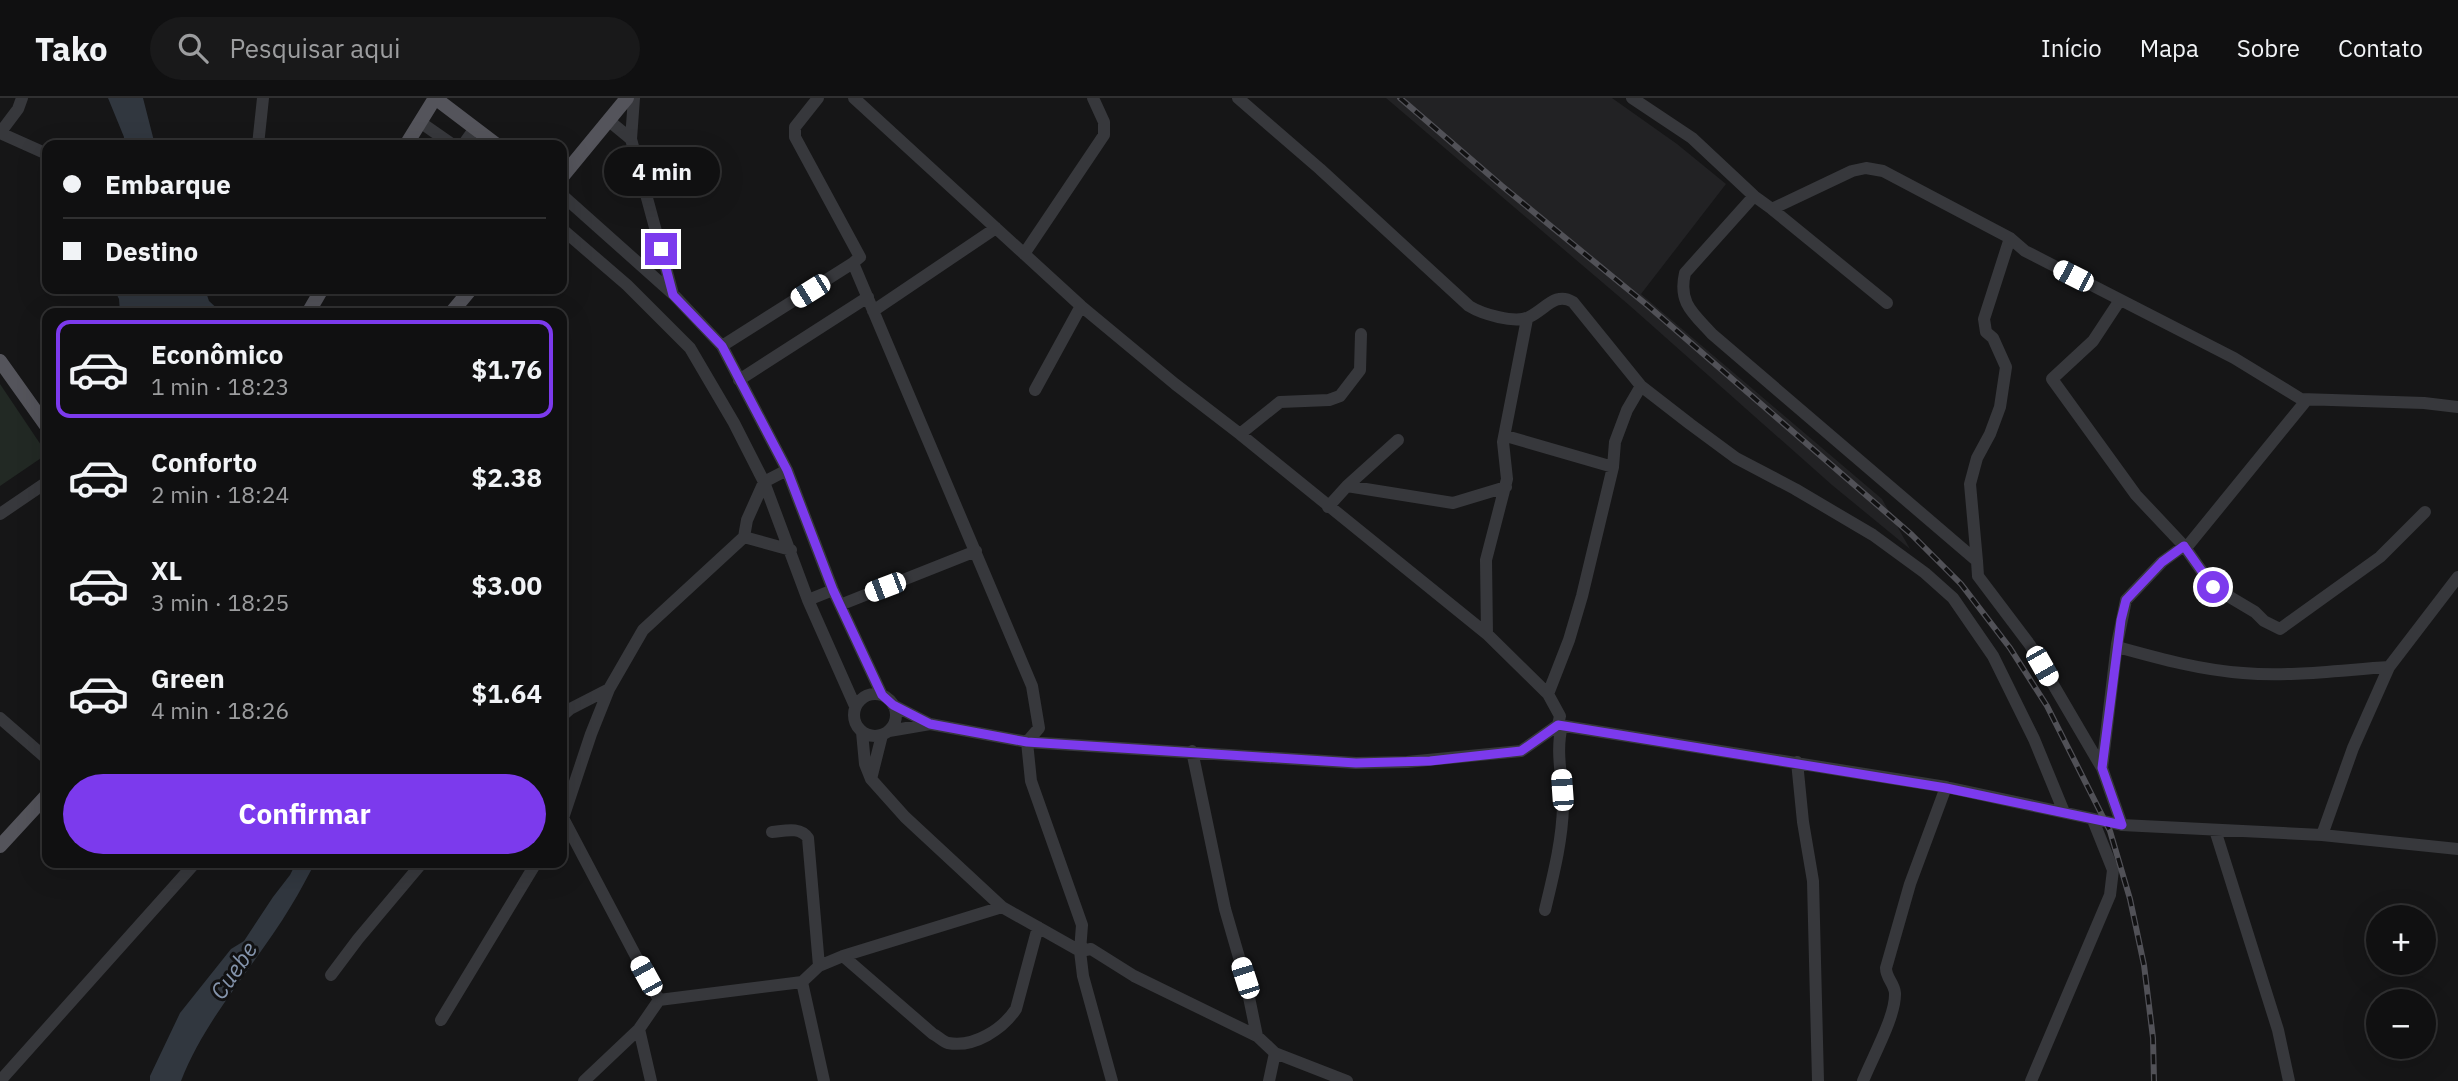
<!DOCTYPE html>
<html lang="pt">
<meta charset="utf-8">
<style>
:root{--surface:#101011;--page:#19191a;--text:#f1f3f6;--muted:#9c9d9f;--line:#303031;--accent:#7c3aed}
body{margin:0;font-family:"IBM Plex Sans",sans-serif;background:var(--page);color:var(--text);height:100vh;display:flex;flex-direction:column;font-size:26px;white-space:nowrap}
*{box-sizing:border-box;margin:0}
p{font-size:23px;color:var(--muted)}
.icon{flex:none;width:38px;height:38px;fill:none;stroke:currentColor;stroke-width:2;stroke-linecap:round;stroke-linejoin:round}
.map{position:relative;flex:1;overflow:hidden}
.details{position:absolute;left:42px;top:210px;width:525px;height:560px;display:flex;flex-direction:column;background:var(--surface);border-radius:14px;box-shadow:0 7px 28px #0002,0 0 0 2px var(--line)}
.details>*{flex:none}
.hud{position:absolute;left:42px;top:42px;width:525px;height:154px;border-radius:14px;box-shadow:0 7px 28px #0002,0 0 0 2px var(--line);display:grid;align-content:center;height:154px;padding:0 21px;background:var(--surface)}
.buttons{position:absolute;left:2366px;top:807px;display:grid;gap:14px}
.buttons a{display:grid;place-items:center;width:70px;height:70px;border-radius:50%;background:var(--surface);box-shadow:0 7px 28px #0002,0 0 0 2px var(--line);font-size:35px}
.end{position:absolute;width:32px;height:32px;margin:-16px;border:9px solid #7c3aed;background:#fff;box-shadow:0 0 0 4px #fff}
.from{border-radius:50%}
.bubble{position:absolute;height:49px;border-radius:24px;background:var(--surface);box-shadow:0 7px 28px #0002,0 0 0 2px var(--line);font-size:23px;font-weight:800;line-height:49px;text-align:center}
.car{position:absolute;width:21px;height:42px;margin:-21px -10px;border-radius:9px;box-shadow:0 0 5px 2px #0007;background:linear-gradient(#fff 24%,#345 0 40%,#fff 0 76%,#345 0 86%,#fff 0)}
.hud b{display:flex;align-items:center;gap:24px;height:66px;font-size:26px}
.hud b+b{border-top:2px solid var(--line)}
.hud i{width:18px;height:18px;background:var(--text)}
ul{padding:12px 0 0;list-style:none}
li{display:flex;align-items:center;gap:21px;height:98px;margin:0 14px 10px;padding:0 7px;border:4px solid transparent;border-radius:14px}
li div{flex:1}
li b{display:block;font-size:26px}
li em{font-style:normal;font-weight:800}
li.on{border-color:var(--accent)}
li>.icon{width:63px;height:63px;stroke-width:1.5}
.button{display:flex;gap:14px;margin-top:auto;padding:14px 21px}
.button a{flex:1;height:80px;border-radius:42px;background:var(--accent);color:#fff;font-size:28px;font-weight:800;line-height:80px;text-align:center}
header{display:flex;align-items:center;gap:42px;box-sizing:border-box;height:98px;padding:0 35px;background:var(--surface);border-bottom:2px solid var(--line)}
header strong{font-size:33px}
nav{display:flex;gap:38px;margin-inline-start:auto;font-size:24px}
.search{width:490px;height:63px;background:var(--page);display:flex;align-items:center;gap:18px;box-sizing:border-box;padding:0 24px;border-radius:38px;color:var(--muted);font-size:26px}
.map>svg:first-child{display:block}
</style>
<header>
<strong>Tako</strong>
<div class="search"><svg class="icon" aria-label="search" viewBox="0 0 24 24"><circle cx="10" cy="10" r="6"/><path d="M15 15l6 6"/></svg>Pesquisar aqui</div>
<nav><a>Início</a><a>Mapa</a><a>Sobre</a><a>Contato</a></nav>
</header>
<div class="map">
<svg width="2458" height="983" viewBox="0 0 2458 983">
<rect width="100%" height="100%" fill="#161617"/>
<!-- built -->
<path fill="#222224" d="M1386 0H1612L1677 46 1726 86 1641 196 1882 401 1910 451 1832 387 1629 207Z"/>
<!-- green -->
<path fill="#222924" d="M0 286 47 356 0 388Z"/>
<!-- water -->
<path fill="#31373f" d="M108 0H143L155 47H123L124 39Z
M114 191H205L209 203 222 215H120L119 201Z
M296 765H315C307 779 300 794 291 808 255 868 207 917 181 983H150V978L180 915 231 851 244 843 273 799 290 777Z"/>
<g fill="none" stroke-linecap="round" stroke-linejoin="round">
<!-- minor -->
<path stroke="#37383c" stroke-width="12" d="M634 0 631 41 673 196
M854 0 1081 208 1175 286 1240 336 1487 536 1548 596 1560 618 1558 627
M1238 0 1320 71 1469 208C1482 216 1515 226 1529 219 1545 212 1555 193 1573 204L1641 288 1690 326 1736 360 1795 391 1873 437 1925 475 1953 500 1993 558 2034 641 2064 714
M1632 0 1692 40 1754 98 1772 111 1852 73 1866 70 1883 73 2010 140 2025 153 2234 260 2301 301 2424 305 2458 309
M608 22 631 41
M420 24 453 47
M0 35 47 56
M0 35 18 11 22 0
M258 47 263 0
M463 47 475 30
M562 97 673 196 722 248 787 372 833 492 882 597
M1754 98 1685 175C1678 205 1693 215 1712 236L1977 463 1978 478 2030 547 2102 670 2122 727
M1772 111 1887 205
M562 131 627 187 690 250 734 325 764 384 808 502 855 608
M1024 156 1104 37V24L1093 0
M853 165 1032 588 1039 630 1027 644 1031 683 1082 827 1080 853 1083 878 1112 983
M2120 202 2093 243 2052 281 2136 397 2184 448 2213 489 2255 514 2264 523 2280 531 2380 459 2425 414
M873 213 996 130
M722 248 853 165 860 159 795 39V29L818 0
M739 282 868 199
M1035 292 1081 208
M1240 336 1280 304 1329 302 1340 298 1360 272 1361 236
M1506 338 1613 369
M1347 388 1453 405 1506 389
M1328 409 1347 388 1398 342
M0 416 47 384
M744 439 791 452
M1977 463 1970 386 1977 360 1990 336 2000 309 2006 269 1993 240 1986 234 1984 221 2010 140
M808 502 833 492
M840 507 976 453
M1487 536 1486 462 1507 381 1503 344 1527 221
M2117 546 2121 550C2161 561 2201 572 2243 575 2291 579 2341 572 2389 569
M1548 596 1569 542 1582 498 1613 369 1615 344 1627 312 1641 288
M854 617a21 21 0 1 1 42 0a21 21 0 1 1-42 0Z
M893 607 930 626 1027 644 1356 665 1407 664 1521 653 1558 627 1946 689 2122 727 2322 737 2458 751
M562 618 570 611 609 591
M0 620 47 661
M889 633 930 626
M862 634 865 666 871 681 905 719 1002 809 1080 853 1091 851 1134 878 1257 938 1275 955 1347 983
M1192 653 1225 811 1245 880 1257 938
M1797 664 1803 724 1813 783 1818 983
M2102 670 2117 546 2126 502 2162 464 2184 448 2186 450 2305 304 2301 301
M871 681 882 637
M2215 732 2278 932 2289 983
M772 734C784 733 800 728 808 740L819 868
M2322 737 2353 650 2389 569 2458 479
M1545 812C1553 778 1562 744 1563 709 1563 682 1555 654 1562 628
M843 858 933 936C938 938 943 944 948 945 974 950 1003 931 1016 911L1038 829
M331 877 358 841 422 765
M802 884 824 983
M659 902 563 720 591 636 609 591 643 532 744 439 747 422 764 384 787 372
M441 922 536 765
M639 931 651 983
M0 983 195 765
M584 983 639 931 659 902 802 884 819 868 843 858 1002 809
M1269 983 1275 955
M1863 983C1872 960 1896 918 1895 895 1894 885 1886 880 1886 870L1910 786 1946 689
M2031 983 2110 797 2113 772 2093 722"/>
<!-- major -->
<path stroke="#54545b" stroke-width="14" d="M435 0 497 47
M406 47 435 0
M562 79 627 0
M308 215 322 191
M451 215 471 191
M0 263 47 329
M0 748 47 697"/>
<!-- rail casing -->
<g stroke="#515157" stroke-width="6">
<path id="rail" d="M1400 0 1502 88 1647 207 1912 437 1961 486 2010 550 2047 608 2110 733 2130 801 2144 867 2153 940 2154 983"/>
</g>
<!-- rail -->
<use href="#rail" stroke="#111112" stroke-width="3.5" stroke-dasharray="10" stroke-linecap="butt"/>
</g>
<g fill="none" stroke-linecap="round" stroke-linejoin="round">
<!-- route -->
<path stroke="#7c3aed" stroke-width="9" d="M661 151 673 197 722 248 787 372 833 492 882 597 893 607 930 626 1027 644 1356 665 1430 663 1521 653 1558 627 1946 690 2122 727 2102 670 2121 522 2126 502 2162 464 2184 448 2213 489"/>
</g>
<g text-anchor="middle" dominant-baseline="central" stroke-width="6" stroke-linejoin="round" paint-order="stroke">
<!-- water labels -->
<g font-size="23" font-style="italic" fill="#8595ad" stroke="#111112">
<text transform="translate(233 872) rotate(-56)">Cuebe</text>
</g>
</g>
</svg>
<div class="buttons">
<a>+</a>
<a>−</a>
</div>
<i class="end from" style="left:2213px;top:489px"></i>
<i class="end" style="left:661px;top:151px"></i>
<div class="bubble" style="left:604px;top:49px;width:116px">4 min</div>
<i class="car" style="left:2073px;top:178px;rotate:297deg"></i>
<i class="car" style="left:810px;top:193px;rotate:238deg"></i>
<i class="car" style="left:885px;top:489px;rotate:249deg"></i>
<i class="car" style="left:2042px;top:568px;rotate:150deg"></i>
<i class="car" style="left:1562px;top:692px;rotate:356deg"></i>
<i class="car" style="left:646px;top:878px;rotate:331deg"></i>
<i class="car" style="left:1245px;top:880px;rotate:342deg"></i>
<div class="hud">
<b><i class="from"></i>Embarque</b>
<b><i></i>Destino</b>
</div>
<section class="details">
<ul>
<li class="on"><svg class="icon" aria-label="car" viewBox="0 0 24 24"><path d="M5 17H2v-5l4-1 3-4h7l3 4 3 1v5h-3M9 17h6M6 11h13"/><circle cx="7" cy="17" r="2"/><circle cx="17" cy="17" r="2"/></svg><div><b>Econômico</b><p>1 min · 18:23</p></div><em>$1.76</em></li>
<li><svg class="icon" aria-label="car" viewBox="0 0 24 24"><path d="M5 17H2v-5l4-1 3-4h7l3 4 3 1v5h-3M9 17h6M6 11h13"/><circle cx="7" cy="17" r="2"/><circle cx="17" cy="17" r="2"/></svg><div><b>Conforto</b><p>2 min · 18:24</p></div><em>$2.38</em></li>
<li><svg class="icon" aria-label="car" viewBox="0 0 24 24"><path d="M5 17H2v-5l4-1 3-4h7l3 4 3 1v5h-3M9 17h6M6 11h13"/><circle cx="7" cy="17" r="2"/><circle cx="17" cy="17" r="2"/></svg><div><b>XL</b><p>3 min · 18:25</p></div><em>$3.00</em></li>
<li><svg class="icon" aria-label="car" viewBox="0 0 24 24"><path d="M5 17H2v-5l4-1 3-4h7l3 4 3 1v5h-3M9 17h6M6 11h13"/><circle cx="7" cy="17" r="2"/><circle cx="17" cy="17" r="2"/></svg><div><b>Green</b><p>4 min · 18:26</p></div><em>$1.64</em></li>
</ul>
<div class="button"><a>Confirmar</a></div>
</section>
</div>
